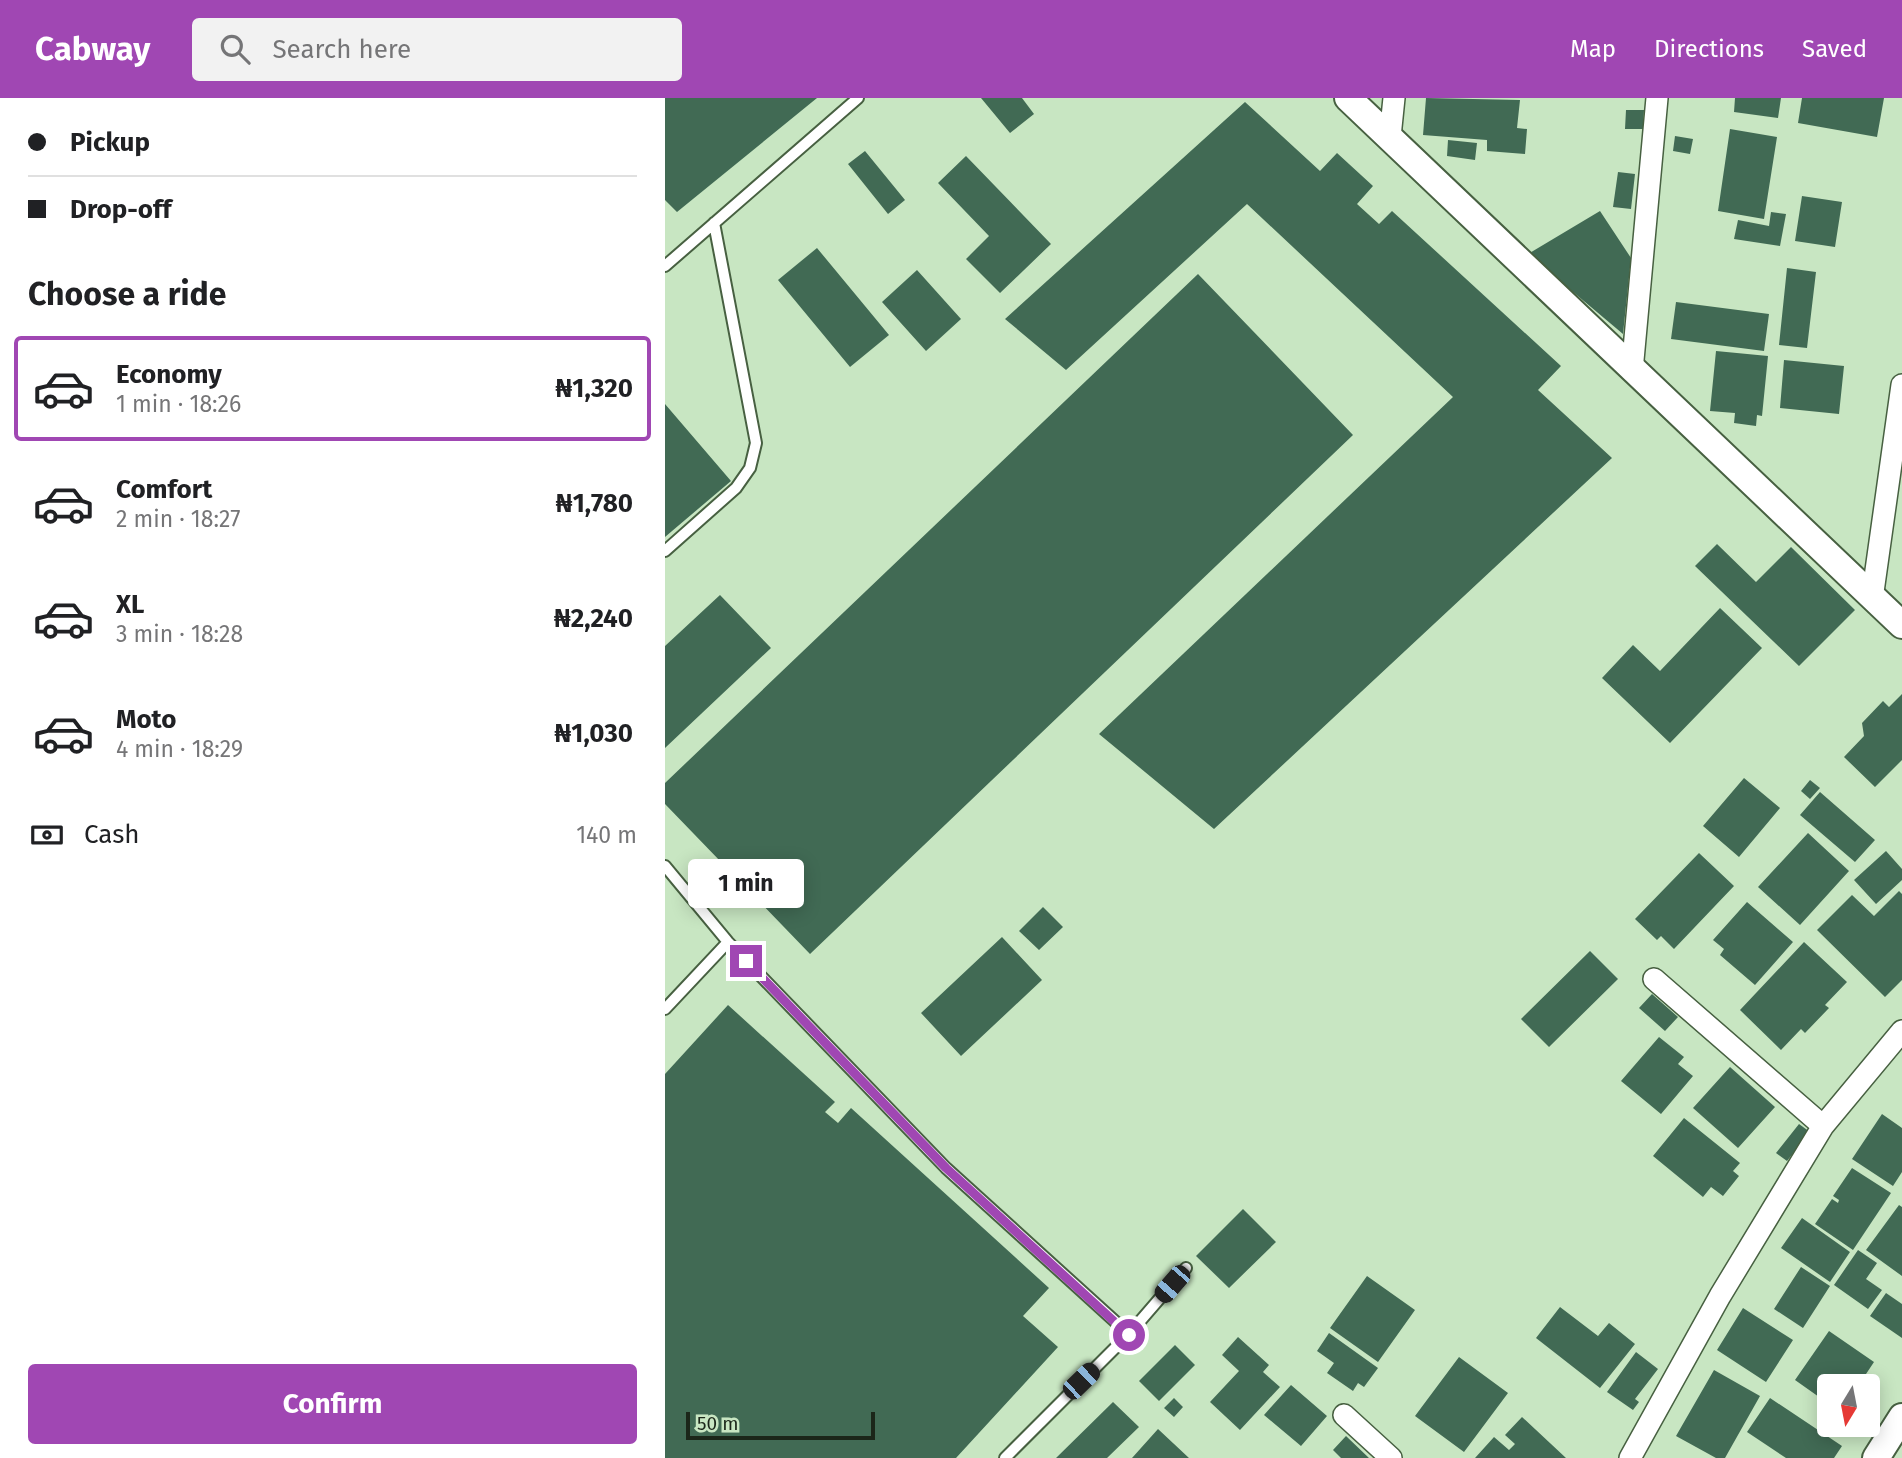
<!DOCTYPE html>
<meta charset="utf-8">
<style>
:root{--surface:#fff;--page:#f2f2f2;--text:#202124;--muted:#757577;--line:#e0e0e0;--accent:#a047b3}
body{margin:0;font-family:"Fira Sans",sans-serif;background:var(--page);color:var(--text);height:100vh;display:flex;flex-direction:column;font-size:26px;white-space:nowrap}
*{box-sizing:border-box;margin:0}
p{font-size:23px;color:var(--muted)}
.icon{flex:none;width:38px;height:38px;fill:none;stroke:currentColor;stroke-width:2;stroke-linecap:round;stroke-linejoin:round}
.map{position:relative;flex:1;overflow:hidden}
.drawer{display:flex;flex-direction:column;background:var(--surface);width:665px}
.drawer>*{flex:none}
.guide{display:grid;align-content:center;height:154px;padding:0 28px;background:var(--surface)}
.needle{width:46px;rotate:190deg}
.controls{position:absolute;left:1152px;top:1276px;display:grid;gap:14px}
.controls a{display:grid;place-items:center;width:63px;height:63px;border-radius:7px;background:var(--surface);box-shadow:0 4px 18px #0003;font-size:35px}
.scale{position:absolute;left:21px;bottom:18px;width:189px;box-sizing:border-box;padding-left:7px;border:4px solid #1b2619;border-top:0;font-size:19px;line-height:24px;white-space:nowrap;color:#1b2619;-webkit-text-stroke:5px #c8e6c2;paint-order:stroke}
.end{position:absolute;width:32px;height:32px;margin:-16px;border:9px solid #a047b3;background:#fff;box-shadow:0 0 0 4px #fff}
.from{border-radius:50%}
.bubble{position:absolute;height:49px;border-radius:7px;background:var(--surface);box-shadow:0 4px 18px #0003;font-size:23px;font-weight:700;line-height:49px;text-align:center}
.car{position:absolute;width:21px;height:42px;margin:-21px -10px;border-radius:9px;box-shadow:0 0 5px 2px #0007;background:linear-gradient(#222 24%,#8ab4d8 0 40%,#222 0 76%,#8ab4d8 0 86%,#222 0)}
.guide b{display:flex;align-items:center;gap:24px;height:66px;font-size:26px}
.guide b+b{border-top:2px solid var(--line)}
.guide i{width:18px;height:18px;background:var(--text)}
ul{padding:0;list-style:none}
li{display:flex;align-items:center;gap:21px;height:105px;margin:0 14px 10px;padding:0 14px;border:4px solid transparent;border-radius:7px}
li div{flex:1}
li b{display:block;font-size:26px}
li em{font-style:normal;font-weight:700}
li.active{border-color:var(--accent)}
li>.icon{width:63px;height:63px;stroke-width:1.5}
h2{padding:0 28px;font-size:32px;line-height:84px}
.pay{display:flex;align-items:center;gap:18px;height:77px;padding:0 28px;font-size:26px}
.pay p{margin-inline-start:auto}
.button{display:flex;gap:14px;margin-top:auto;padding:14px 28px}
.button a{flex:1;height:80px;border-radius:7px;background:var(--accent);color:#fff;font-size:28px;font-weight:700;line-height:80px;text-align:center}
header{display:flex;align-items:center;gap:42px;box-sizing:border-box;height:98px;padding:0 35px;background:var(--accent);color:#fff}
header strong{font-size:33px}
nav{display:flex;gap:38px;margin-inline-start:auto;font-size:24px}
.search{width:490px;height:63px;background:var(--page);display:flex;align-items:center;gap:18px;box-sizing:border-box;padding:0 24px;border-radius:7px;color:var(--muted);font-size:26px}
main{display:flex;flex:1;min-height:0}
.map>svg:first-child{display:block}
</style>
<header>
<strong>Cabway</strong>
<div class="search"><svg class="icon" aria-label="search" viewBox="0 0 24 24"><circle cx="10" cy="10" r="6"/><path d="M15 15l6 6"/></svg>Search here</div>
<nav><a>Map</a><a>Directions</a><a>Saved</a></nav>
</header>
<main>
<section class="drawer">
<div class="guide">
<b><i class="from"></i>Pickup</b>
<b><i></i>Drop-off</b>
</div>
<h2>Choose a ride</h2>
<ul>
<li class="active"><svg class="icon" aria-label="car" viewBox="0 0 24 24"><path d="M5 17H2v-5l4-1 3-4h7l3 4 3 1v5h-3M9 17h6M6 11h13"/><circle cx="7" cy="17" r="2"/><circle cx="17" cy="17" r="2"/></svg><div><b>Economy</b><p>1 min · 18:26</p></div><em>₦1,320</em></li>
<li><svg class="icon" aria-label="car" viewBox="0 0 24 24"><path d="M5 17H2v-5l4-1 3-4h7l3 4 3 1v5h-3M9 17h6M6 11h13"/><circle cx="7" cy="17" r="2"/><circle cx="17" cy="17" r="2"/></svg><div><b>Comfort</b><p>2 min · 18:27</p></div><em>₦1,780</em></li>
<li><svg class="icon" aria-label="car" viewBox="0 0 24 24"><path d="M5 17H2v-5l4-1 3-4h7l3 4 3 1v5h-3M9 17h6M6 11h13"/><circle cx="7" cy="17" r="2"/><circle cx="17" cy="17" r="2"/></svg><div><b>XL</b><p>3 min · 18:28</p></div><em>₦2,240</em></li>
<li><svg class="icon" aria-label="car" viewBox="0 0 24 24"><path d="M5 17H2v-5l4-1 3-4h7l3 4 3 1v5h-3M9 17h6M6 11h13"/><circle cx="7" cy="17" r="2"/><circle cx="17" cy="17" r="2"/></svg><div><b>Moto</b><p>4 min · 18:29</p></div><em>₦1,030</em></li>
</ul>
<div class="pay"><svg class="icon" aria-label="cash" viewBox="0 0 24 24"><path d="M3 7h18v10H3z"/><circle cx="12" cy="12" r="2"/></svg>Cash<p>140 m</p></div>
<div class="button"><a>Confirm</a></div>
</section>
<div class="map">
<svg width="1237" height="1360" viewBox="0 0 1237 1360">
<rect width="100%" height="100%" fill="#c8e6c2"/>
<!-- building -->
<path fill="#416a54" d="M0 0H152L12 114 0 102Z
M316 0H357L369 16 345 35Z
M761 0 855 2 852 30 862 31 860 56 822 53V42L758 37Z
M1070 0H1116L1113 20 1069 14Z
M1137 0H1219L1212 39 1133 25Z
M580 4 655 73 672 55 708 88 692 106 714 126 727 113 896 268 873 292 947 360 549 731 434 636 788 299 582 106 401 272 340 221Z
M961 12H979L978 31H960Z
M1065 31 1112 39 1099 121 1053 113Z
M1010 38 1028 41 1025 56 1008 53Z
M783 42 812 45 810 62 782 58Z
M200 53 240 102 223 116 183 66Z
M301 58 386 146 335 195 301 161 324 138 273 85Z
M953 74 970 76 966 111 948 109Z
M1137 98 1177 104 1170 149 1130 143Z
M935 113 966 160 958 236 863 156Z
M1106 114 1121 116 1115 148 1069 141 1073 122 1104 128Z
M152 150 224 237 185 269 113 182Z
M1122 170 1151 174 1142 250 1114 247Z
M252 172 296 221 261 253 217 204Z
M533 176 688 337 145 856 0 706V685Z
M1011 204 1104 216 1099 253 1006 241Z
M1051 253 1103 258 1097 318 1092 317 1091 328 1069 325 1070 315 1045 313Z
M1119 262 1179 268 1174 316 1115 310Z
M0 306 66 383 0 439Z
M1052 446 1091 484 1126 449 1190 512 1134 568 1030 468Z
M55 497 106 550 0 650V548Z
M1055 510 1097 550 1005 645 937 580 968 547 995 573Z
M1237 596V662L1210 689 1179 659 1199 638 1197 625 1218 603 1224 609Z
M1079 680 1115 710 1074 759 1038 728Z
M1145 682 1155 690 1145 701 1136 693Z
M1155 694 1210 742 1190 764 1135 717Z
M1143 735 1184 773 1135 827 1093 789Z
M1221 753 1237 771V782L1211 806 1189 782Z
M1034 755 1069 788 1009 851 996 838 992 842 970 821Z
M1234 793 1237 796V882L1220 899 1152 832 1187 797 1209 818Z
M1082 804 1128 844 1090 887 1055 857 1059 851 1048 842Z
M378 809 398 829 374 852 354 833Z
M337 839 377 882 296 958 256 915Z
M1139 844 1182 884 1160 907 1164 910 1140 935 1136 931 1116 952 1075 912Z
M925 853 953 881 884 949 856 921Z
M987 896 1013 919 1000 933 974 910Z
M63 907 170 1004 160 1014 173 1025 186 1010 384 1190 358 1218 393 1249 291 1360H0V976Z
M994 939 1019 959 1013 966 1028 978 996 1016 956 983Z
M1065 969 1110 1009 1073 1050 1028 1010Z
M1217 1016 1237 1030V1074L1228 1088 1187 1061Z
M1019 1020 1075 1065 1068 1073 1074 1078 1058 1098 1046 1089 1038 1099 988 1058Z
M1134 1026 1145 1034 1122 1063 1111 1055Z
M1187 1070 1226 1095 1188 1152 1150 1126 1167 1101 1173 1105 1174 1102 1168 1098Z
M1234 1107 1237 1109V1178L1201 1152Z
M578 1111 611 1144 564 1190 531 1158Z
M1137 1120 1185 1154 1165 1184 1116 1150Z
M1193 1152 1212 1165 1201 1181 1217 1192 1203 1211 1169 1187Z
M1136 1169 1165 1188 1138 1230 1109 1211Z
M702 1178 750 1212 713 1264 665 1230Z
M1221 1195 1237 1206V1240L1205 1218Z
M895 1209 933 1238 944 1225 970 1246 935 1290 871 1240Z
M1078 1210 1128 1242 1101 1284 1052 1252Z
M1164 1233 1209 1264 1197 1282 1201 1285 1199 1288H1164V1306L1130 1282Z
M664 1235 713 1270 699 1289 693 1285 688 1293 662 1275 669 1265 652 1253Z
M573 1239 604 1267 598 1274 615 1289 575 1332 545 1304 574 1273 557 1257Z
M510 1247 530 1267 494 1303 474 1283Z
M971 1254 993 1271 970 1301 974 1304 968 1312 942 1294Z
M794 1259 843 1295 799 1354 750 1318Z
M1049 1272 1095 1298 1060 1360H1051L1011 1338Z
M626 1287 662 1318 636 1348 599 1317Z
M509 1300 518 1309 509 1319 499 1310Z
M1105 1300 1177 1348 1169 1360H1121L1082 1334Z
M448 1304 474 1329 442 1360H391Z
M857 1319 901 1360H810L829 1339 844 1352 850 1346 840 1337Z
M493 1331 524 1360H467Z
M681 1338 704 1360H676L668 1352Z"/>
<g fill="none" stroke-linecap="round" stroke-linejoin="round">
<!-- service casing -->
<g stroke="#476041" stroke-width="14">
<path id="service" d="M0 168 193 0
M0 453 71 390 85 370 91 345 49 125
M0 768 63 844 281 1070 464 1236
M0 911 63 844
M340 1360 464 1236 521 1170"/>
</g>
<!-- minor casing -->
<g stroke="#476041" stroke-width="24">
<path id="minor" d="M725 39 729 0
M967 273 992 0
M1207 501 1237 287
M989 881 1158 1028
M679 1317 726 1360
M965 1360 1055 1198 1158 1028 1237 933"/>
</g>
<!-- tertiary casing -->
<g stroke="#476041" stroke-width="30">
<path id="tertiary" d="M683 0 1237 527
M1211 1360 1237 1319"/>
</g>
<!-- service -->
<use href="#service" stroke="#fff" stroke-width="10"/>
<!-- minor -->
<use href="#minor" stroke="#fff" stroke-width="21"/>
<!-- tertiary -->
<use href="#tertiary" stroke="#fff" stroke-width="26"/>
</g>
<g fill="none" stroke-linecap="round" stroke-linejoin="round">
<!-- route -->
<path stroke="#a047b3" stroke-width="9" d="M81 863 281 1070 464 1237"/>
</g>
</svg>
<div class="controls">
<a><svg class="needle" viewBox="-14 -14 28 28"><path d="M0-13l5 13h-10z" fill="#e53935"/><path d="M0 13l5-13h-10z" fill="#757577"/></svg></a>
</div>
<div class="scale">50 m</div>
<i class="end from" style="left:464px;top:1237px"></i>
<i class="end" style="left:81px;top:863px"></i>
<div class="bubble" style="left:23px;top:761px;width:116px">1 min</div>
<i class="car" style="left:507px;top:1186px;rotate:221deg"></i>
<i class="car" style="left:416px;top:1283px;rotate:46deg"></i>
</div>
</main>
